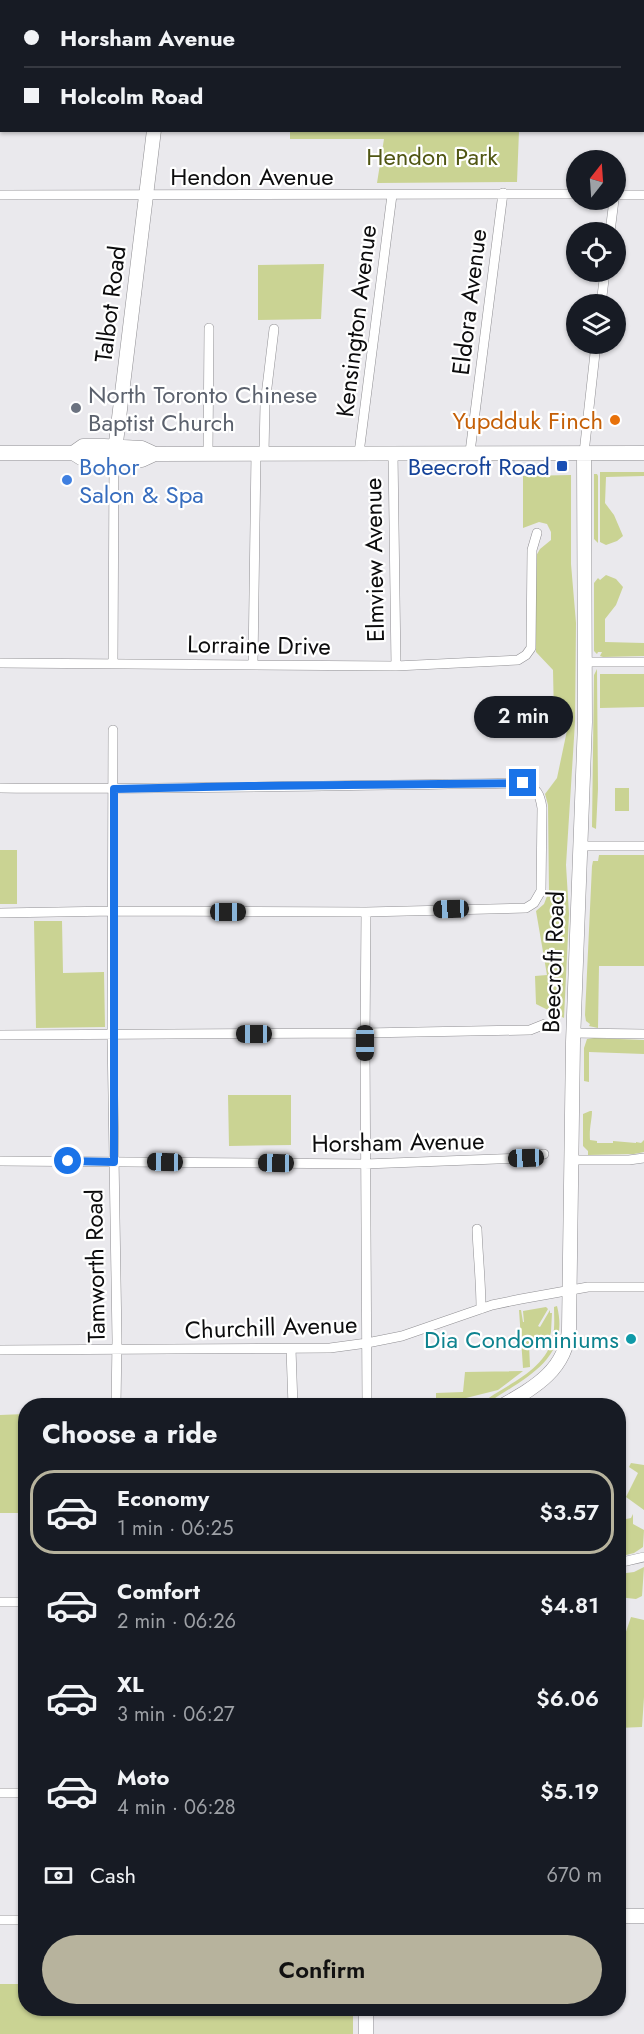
<!DOCTYPE html>
<meta charset="utf-8">
<style>
:root{--surface:#171b24;--page:#242831;--text:#f1f3f6;--muted:#9ea1a6;--line:#363941;--accent:#b7b39d}
body{margin:0;font-family:Jost,sans-serif;background:var(--page);color:var(--text);height:100vh;display:flex;flex-direction:column;font-size:22px;white-space:nowrap}
*{box-sizing:border-box;margin:0}
p{font-size:20px;color:var(--muted)}
.icon{flex:none;width:33px;height:33px;fill:none;stroke:currentColor;stroke-width:2;stroke-linecap:round;stroke-linejoin:round}
.map{position:relative;flex:1;overflow:hidden}
.side{position:absolute;left:18px;top:1398px;width:608px;height:618px;display:flex;flex-direction:column;background:var(--surface);border-radius:24px;box-shadow:0 2px 4px #0004}
.side>*{flex:none}
.banner{position:absolute;left:0px;top:0px;width:645px;height:132px;box-shadow:0 2px 4px #0004;display:grid;align-content:center;height:132px;padding:0 24px;background:var(--surface)}
.needle{width:39px;rotate:17deg}
.fabs{position:absolute;left:566px;top:150px;display:grid;gap:12px}
.fabs a{display:grid;place-items:center;width:60px;height:60px;border-radius:50%;background:var(--surface);box-shadow:0 2px 4px #0004;font-size:30px}
.end{position:absolute;width:27px;height:27px;margin:-14px;border:8px solid #1a73e8;background:#fff;box-shadow:0 0 0 3px #fff}
.from{border-radius:50%}
.bubble{position:absolute;height:42px;border-radius:21px;background:var(--surface);box-shadow:0 2px 4px #0004;font-size:20px;font-weight:600;line-height:42px;text-align:center}
.car{position:absolute;width:18px;height:36px;margin:-18px -9px;border-radius:8px;box-shadow:0 0 4px 2px #0007;background:linear-gradient(#222 24%,#8ab4d8 0 40%,#222 0 76%,#8ab4d8 0 86%,#222 0)}
.banner b{display:flex;align-items:center;gap:21px;height:57px;font-size:22px}
.banner b+b{border-top:2px solid var(--line)}
.banner i{width:15px;height:15px;background:var(--text)}
ul{padding:0;list-style:none}
li{display:flex;align-items:center;gap:18px;height:84px;margin:0 12px 9px;padding:0 12px;border:3px solid transparent;border-radius:24px}
li div{flex:1}
li b{display:block;font-size:22px}
li em{font-style:normal;font-weight:600}
li.active{border-color:var(--accent)}
li>.icon{width:54px;height:54px;stroke-width:1.5}
h2{padding:0 24px;font-size:27px;line-height:72px}
.pay{display:flex;align-items:center;gap:15px;height:66px;padding:0 24px;font-size:22px}
.pay p{margin-inline-start:auto}
.primary-button{display:flex;gap:12px;margin-top:auto;padding:12px 24px}
.primary-button a{flex:1;height:69px;border-radius:36px;background:var(--accent);color:#111;font-size:24px;font-weight:600;line-height:69px;text-align:center}
.map>svg:first-child{display:block}
</style>
<div class="map">
<svg width="644" height="2034" viewBox="0 0 644 2034">
<rect width="100%" height="100%" fill="#eae9ed"/>
<!-- green -->
<path fill="#cad393" d="M350 0H521L523 1 350 2Z
M290 130 519 131 517 182 377 183 384 139H290Z
M324 264 321 319 258 320V265Z
M600 472H644V476L606 477 605 503 614 515 623 536 617 541 606 545 600 542Z
M594 474H597L598 476V543L594 539Z
M571 475V564L576 623 575 722 566 865 569 914 564 1018 536 1004 535 976 547 975 536 911 544 904 549 891 548 805 545 794 557 778 569 721 554 718 553 670 536 652V556L540 549 551 540V532L547 524 539 522 523 528V476Z
M606 575 616 579 623 587 616 605 605 619V642L644 643V656L603 657 600 656 602 652H598L597 654 594 651V583L598 578 600 580Z
M597 669 598 789 596 829 592 827 594 675Z
M600 674H644V707L600 708Z
M615 788H629V811H615Z
M0 806V850H17V904H0Z
M599 855H644V966H599L598 1028 589 1026 590 1024 586 1021 585 1015 592 866 593 861H598Z
M34 921H62L63 973 104 972 105 1027 36 1028Z
M594 1038 644 1040V1056V1054L589 1052V1082L584 1081V1048L587 1039Z
M291 1095V1145L229 1146 228 1095Z
M590 1111H592C592 1120 589 1128 590 1140L597 1141V1143H613V1141L636 1143V1142L641 1143 644 1140V1152L634 1154 588 1155V1151L583 1146V1114Z
M557 1306C571 1362 521 1379 485 1405H479C505 1384 546 1372 553 1336 555 1326 554 1316 554 1307Z
M546 1307 548 1309 538 1326 540 1327 550 1310V1313H552L551 1332 547 1348 532 1343 529 1344 530 1367 523 1368 519 1310H521L523 1322H524L523 1311Z
M523 1371 498 1390 446 1403 447 1405H436V1393L463 1392 465 1372Z
M25 1414V1513H0V1415Z
M631 1463 644 1465V1510L626 1497 638 1473 629 1467Z
M633 1514V1524L644 1530 643 1547 634 1553 618 1557V1539L621 1538V1520L631 1518Z
M644 1567 642 1596 636 1599 618 1597 619 1574 634 1572Z
M631 1617 644 1620V1697L642 1727 618 1728V1655Z
M0 1984H25L26 2008 353 2009V2034H0Z"/>
<g fill="none" stroke-linecap="round" stroke-linejoin="round">
<!-- street casing -->
<g stroke="#908f93" stroke-width="10">
<path id="street" d="M0 195 576 194
M615 195H644
M610 232 614 200
M601 304 605 272
M470 452 503 193
M208 453 209 328
M264 453 265 404 274 329
M359 453 392 195
M393 453 396 666
M584 453 596 344
M585 662H644
M0 663 396 666 518 660 526 655 531 648 532 550 537 533
M113 664 114 459
M253 664 256 453
M113 730 112 1034 117 1340 116 1406
M0 788C174 790 349 785 523 783 537 788 540 794 542 808L541 891 534 903 526 908 366 912 114 911 0 913
M580 846H644
M366 912 365 1043 367 1406
M573 1033 644 1034
M0 1035 365 1033 530 1030 545 1024
M572 1160H629L644 1158
M0 1161 365 1164 526 1158 544 1154
M477 1229C478 1256 481 1282 481 1309
M291 1349 293 1406
M0 1350 330 1348 367 1343 402 1336 492 1305 521 1299 588 1287H644
M618 1563 644 1557
M0 1602H26
M0 1793H26
M0 1920H26"/>
</g>
<!-- secondary casing -->
<g stroke="#908f93" stroke-width="15">
<path id="secondary" d="M169 2V0
M0 453H73L81 458 142 460 155 454
M73 453 83 446H104L142 448 155 454 644 453
M114 459 154 130
M502 1406C535 1387 566 1370 569 1329L573 1042 585 722 584 453
M618 1916H644
M366 2034V2008"/>
</g>
<!-- street -->
<use href="#street" stroke="#fff" stroke-width="9"/>
<!-- secondary -->
<use href="#secondary" stroke="#fff" stroke-width="14"/>
</g>
<g fill="none" stroke-linecap="round" stroke-linejoin="round">
<!-- route -->
<path stroke="#1a73e8" stroke-width="8" d="M68 1161 114 1162V789L248 786 523 783"/>
</g>
<!-- markers -->
<circle fill="#6b7280" stroke="#fff" stroke-width="2" cx="76" cy="408" r="6"/>
<circle fill="#e8710a" stroke="#fff" stroke-width="2" cx="615" cy="420" r="6"/>
<rect fill="#1a4fb4" stroke="#fff" stroke-width="2" x="556" y="460" width="12" height="12" rx="3"/>
<circle fill="#3f7fe0" stroke="#fff" stroke-width="2" cx="67" cy="480" r="6"/>
<circle fill="#0f9aa8" stroke="#fff" stroke-width="2" cx="631" cy="1339" r="6"/>
<g text-anchor="middle" dominant-baseline="central" stroke-width="4.5" stroke-linejoin="round" paint-order="stroke">
<!-- park labels -->
<g font-size="24" fill="#505613" stroke="#fff">
<text x="432" y="156">Hendon Park</text>
</g>
<!-- street labels -->
<g font-size="24" fill="#0c0c0d" stroke="#fff">
<text x="252" y="176">Hendon Avenue</text>
<text transform="translate(469 302) rotate(-83)">Eldora Avenue</text>
<text transform="translate(110 304) rotate(-83)">Talbot Road</text>
<text transform="translate(356 321) rotate(-83)">Kensington Avenue</text>
<text transform="translate(374 560) rotate(-91)">Elmview Avenue</text>
<text transform="translate(259 645) rotate(1)">Lorraine Drive</text>
<text transform="translate(553 962) rotate(-88)">Beecroft Road</text>
<text transform="translate(398 1142) rotate(-1)">Horsham Avenue</text>
<text transform="translate(95 1266) rotate(-91)">Tamworth Road</text>
<text transform="translate(271 1327) rotate(-2)">Churchill Avenue</text>
</g>
<!-- worship labels -->
<g font-size="24" fill="#5b616d" stroke="#fff" text-anchor="start">
<text x="88" y="394">North Toronto Chinese<tspan x="88" dy="28">Baptist Church</tspan></text>
</g>
<!-- food labels -->
<g font-size="24" fill="#c56008" stroke="#fff" text-anchor="end">
<text x="603" y="420">Yupdduk Finch</text>
</g>
<!-- shop labels -->
<g font-size="24" fill="#366cbe" stroke="#fff" text-anchor="start">
<text x="79" y="466">Bohor<tspan x="79" dy="28">Salon &amp; Spa</tspan></text>
</g>
<!-- transit labels -->
<g font-size="24" fill="#164399" stroke="#fff" text-anchor="end">
<text x="550" y="466">Beecroft Road</text>
</g>
<!-- culture labels -->
<g font-size="24" fill="#0d838f" stroke="#fff" text-anchor="end">
<text x="619" y="1339">Dia Condominiums</text>
</g>
</g>
</svg>
<div class="fabs">
<a><svg class="needle" viewBox="-14 -14 28 28"><path d="M0-13l5 13h-10z" fill="#e53935"/><path d="M0 13l5-13h-10z" fill="#9ea1a6"/></svg></a>
<a><svg class="icon" aria-label="locate" viewBox="0 0 24 24"><circle cx="12" cy="12" r="6"/><path d="M12 2v4M12 18v4M2 12h4M18 12h4"/></svg></a>
<a><svg class="icon" aria-label="layers" viewBox="0 0 24 24"><path d="M12 4l9 5-9 5-9-5zM3 14l9 5 9-5"/></svg></a>
</div>
<i class="end from" style="left:68px;top:1161px"></i>
<i class="end" style="left:523px;top:783px"></i>
<div class="bubble" style="left:474px;top:696px;width:99px">2 min</div>
<i class="car" style="left:451px;top:909px;rotate:268deg"></i>
<i class="car" style="left:228px;top:912px;rotate:90deg"></i>
<i class="car" style="left:254px;top:1034px;rotate:270deg"></i>
<i class="car" style="left:365px;top:1043px;rotate:180deg"></i>
<i class="car" style="left:526px;top:1158px;rotate:268deg"></i>
<i class="car" style="left:165px;top:1162px;rotate:271deg"></i>
<i class="car" style="left:276px;top:1163px;rotate:271deg"></i>
<div class="banner">
<b><i class="from"></i>Horsham Avenue</b>
<b><i></i>Holcolm Road</b>
</div>
<section class="side">
<h2>Choose a ride</h2>
<ul>
<li class="active"><svg class="icon" aria-label="car" viewBox="0 0 24 24"><path d="M5 17H2v-5l4-1 3-4h7l3 4 3 1v5h-3M9 17h6M6 11h13"/><circle cx="7" cy="17" r="2"/><circle cx="17" cy="17" r="2"/></svg><div><b>Economy</b><p>1 min · 06:25</p></div><em>$3.57</em></li>
<li><svg class="icon" aria-label="car" viewBox="0 0 24 24"><path d="M5 17H2v-5l4-1 3-4h7l3 4 3 1v5h-3M9 17h6M6 11h13"/><circle cx="7" cy="17" r="2"/><circle cx="17" cy="17" r="2"/></svg><div><b>Comfort</b><p>2 min · 06:26</p></div><em>$4.81</em></li>
<li><svg class="icon" aria-label="car" viewBox="0 0 24 24"><path d="M5 17H2v-5l4-1 3-4h7l3 4 3 1v5h-3M9 17h6M6 11h13"/><circle cx="7" cy="17" r="2"/><circle cx="17" cy="17" r="2"/></svg><div><b>XL</b><p>3 min · 06:27</p></div><em>$6.06</em></li>
<li><svg class="icon" aria-label="car" viewBox="0 0 24 24"><path d="M5 17H2v-5l4-1 3-4h7l3 4 3 1v5h-3M9 17h6M6 11h13"/><circle cx="7" cy="17" r="2"/><circle cx="17" cy="17" r="2"/></svg><div><b>Moto</b><p>4 min · 06:28</p></div><em>$5.19</em></li>
</ul>
<div class="pay"><svg class="icon" aria-label="cash" viewBox="0 0 24 24"><path d="M3 7h18v10H3z"/><circle cx="12" cy="12" r="2"/></svg>Cash<p>670 m</p></div>
<div class="primary-button"><a>Confirm</a></div>
</section>
</div>
